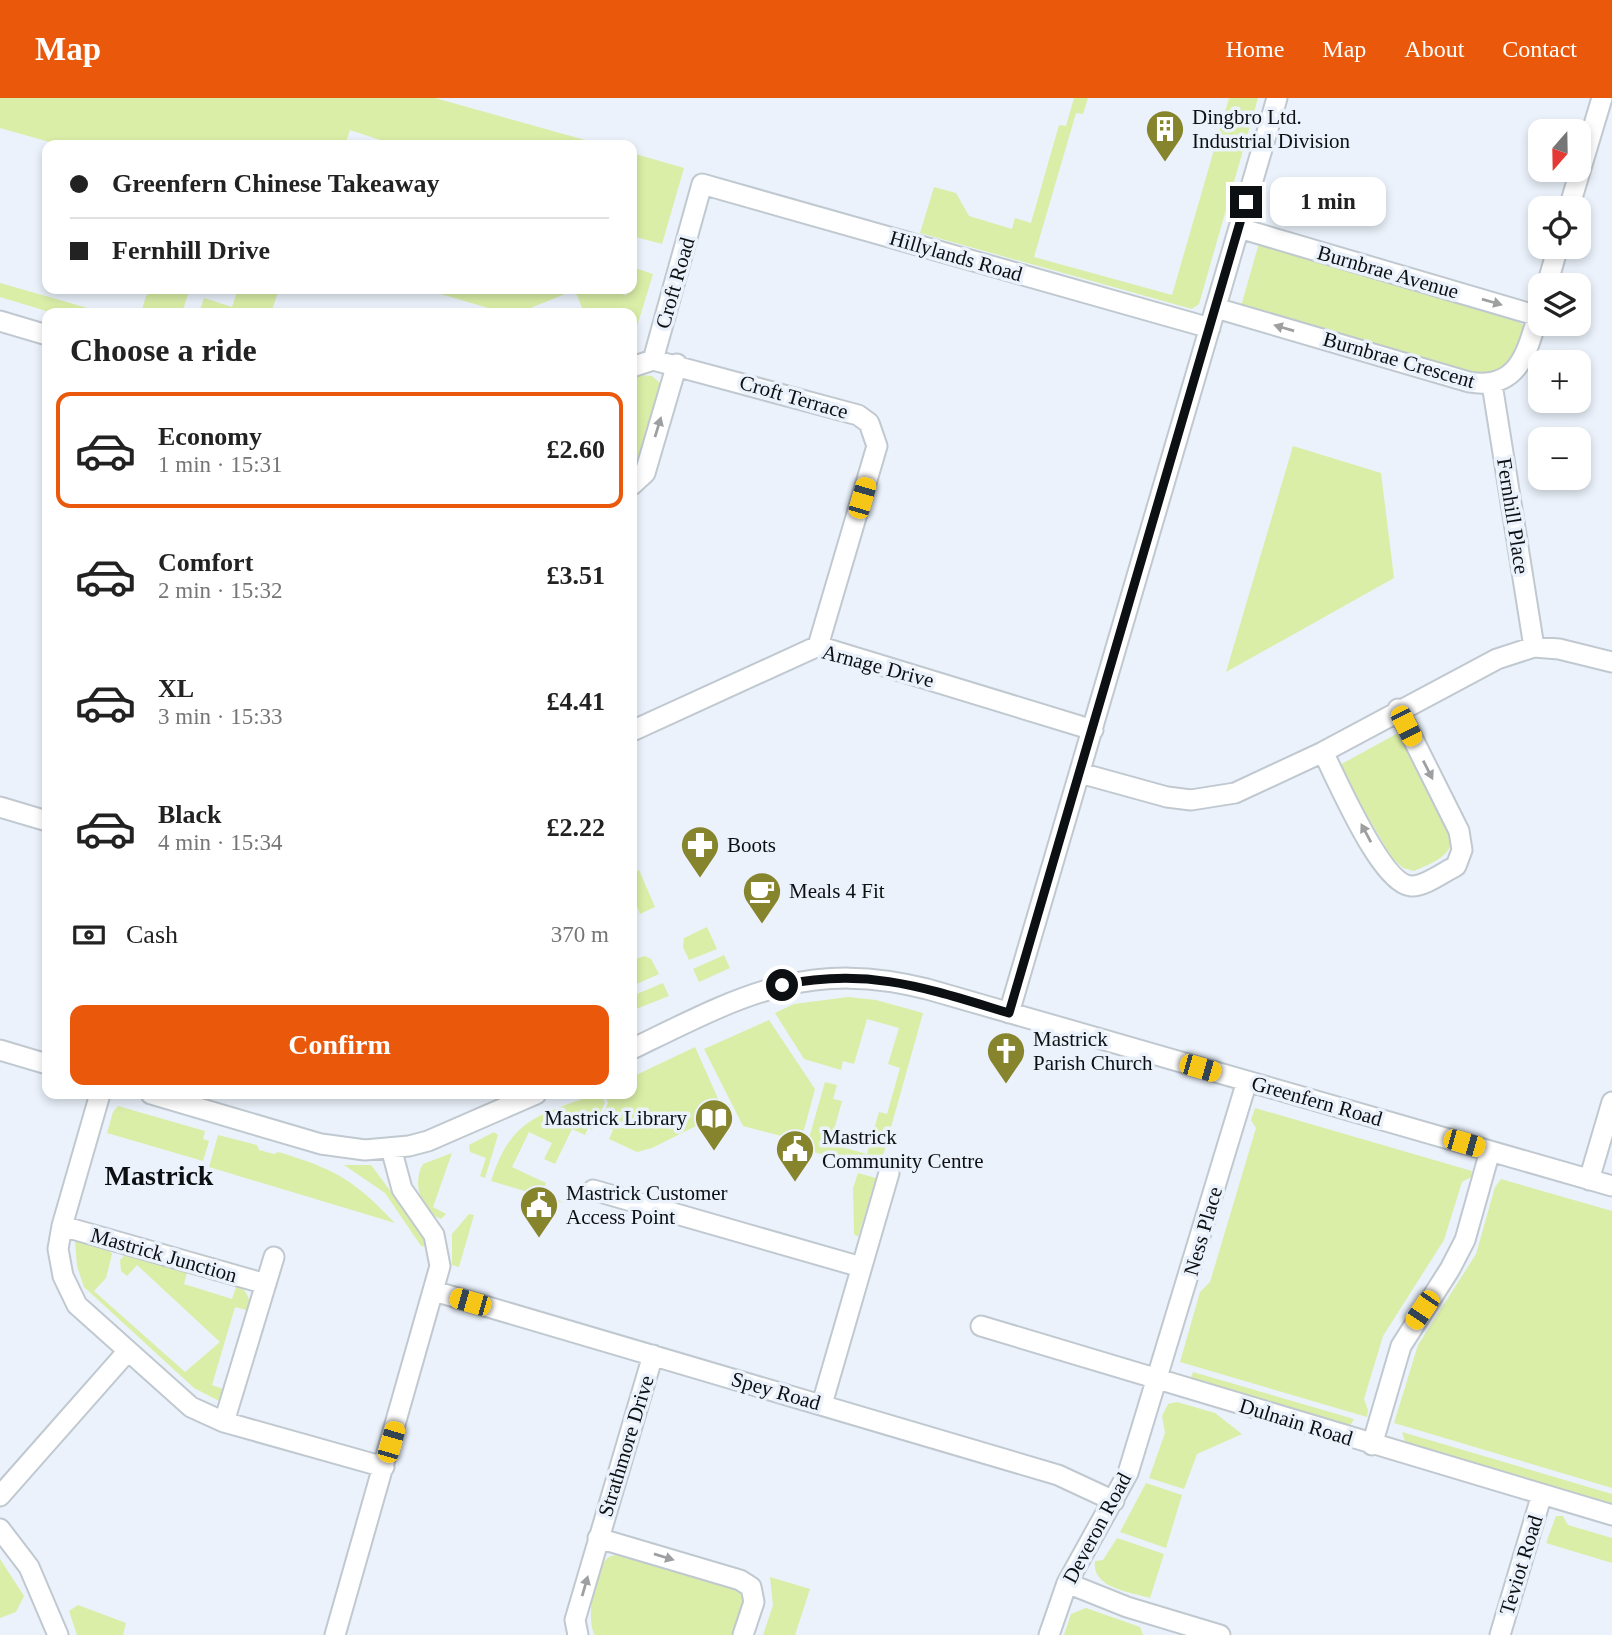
<!DOCTYPE html>
<meta charset="utf-8">
<style>
:root{--surface:#fff;--page:#f6f6f6;--text:#222;--muted:#767676;--line:#e0e0e0;--accent:#ea580c}
body{margin:0;font-family:"Times New Roman",serif;background:var(--page);color:var(--text);height:100vh;display:flex;flex-direction:column;font-size:26px;white-space:nowrap}
*{box-sizing:border-box;margin:0}
p{font-size:23px;color:var(--muted)}
.icon{flex:none;width:38px;height:38px;fill:none;stroke:currentColor;stroke-width:2;stroke-linecap:round;stroke-linejoin:round}
.map{position:relative;flex:1;overflow:hidden}
.panel{position:absolute;left:42px;top:210px;width:595px;height:791px;display:flex;flex-direction:column;background:var(--surface);border-radius:14px;box-shadow:0 4px 10px #0003}
.panel>*{flex:none}
.banner{position:absolute;left:42px;top:42px;width:595px;height:154px;border-radius:14px;box-shadow:0 4px 10px #0003;display:grid;align-content:center;height:154px;padding:0 28px;background:var(--surface)}
.needle{width:46px;rotate:200deg}
.controls{position:absolute;left:1528px;top:21px;display:grid;gap:14px}
.controls a{display:grid;place-items:center;width:63px;height:63px;border-radius:14px;background:var(--surface);box-shadow:0 4px 10px #0003;font-size:35px}
.end{position:absolute;width:32px;height:32px;margin:-16px;border:9px solid #0d1013;background:#fff;box-shadow:0 0 0 4px #fff}
.from{border-radius:50%}
.bubble{position:absolute;height:49px;border-radius:14px;background:var(--surface);box-shadow:0 4px 10px #0003;font-size:23px;font-weight:700;line-height:49px;text-align:center}
.car{position:absolute;width:21px;height:42px;margin:-21px -10px;border-radius:9px;box-shadow:0 0 5px 2px #0007;background:linear-gradient(#f5c518 24%,#345 0 40%,#f5c518 0 76%,#345 0 86%,#f5c518 0)}
.banner b{display:flex;align-items:center;gap:24px;height:66px;font-size:26px}
.banner b+b{border-top:2px solid var(--line)}
.banner i{width:18px;height:18px;background:var(--text)}
ul{padding:0;list-style:none}
li{display:flex;align-items:center;gap:21px;height:116px;margin:0 14px 10px;padding:0 14px;border:4px solid transparent;border-radius:14px}
li div{flex:1}
li b{display:block;font-size:26px}
li em{font-style:normal;font-weight:700}
li.active{border-color:var(--accent)}
li>.icon{width:63px;height:63px;stroke-width:1.5}
h2{padding:0 28px;font-size:32px;line-height:84px}
.pay{display:flex;align-items:center;gap:18px;height:77px;padding:0 28px;font-size:26px}
.pay p{margin-inline-start:auto}
.button{display:flex;gap:14px;margin-top:auto;padding:14px 28px}
.button a{flex:1;height:80px;border-radius:14px;background:var(--accent);color:#fff;font-size:28px;font-weight:700;line-height:80px;text-align:center}
header{display:flex;align-items:center;gap:42px;box-sizing:border-box;height:98px;padding:0 35px;background:var(--accent);color:#fff}
header strong{font-size:33px}
nav{display:flex;gap:38px;margin-inline-start:auto;font-size:24px}
.map>svg:first-child{display:block}
</style>
<header>
<strong>Map</strong>
<nav><a>Home</a><a>Map</a><a>About</a><a>Contact</a></nav>
</header>
<div class="map">
<svg width="1612" height="1537" viewBox="0 0 1612 1537">
<rect width="100%" height="100%" fill="#ebf2fb"/>
<!-- green -->
<path fill="#daeea7" d="M0 0H435L603 47H395L350 32 345 47H60L0 30Z
M1074 0H1088L1083 16 1076 15 1034 159 1172 197 1229 0H1258L1199 206 1192 211 920 135 934 89 956 95 969 118 1012 131 1015 120 1031 125 1059 27 1066 28Z
M632 55 684 70 662 146 632 138Z
M1259 145 1513 219 1525 229C1517 259 1505 280 1471 275L1241 208Z
M632 169 653 176 632 245V215H584L577 197 570 194 518 215H505L424 191H605L626 197 632 191Z
M0 185 105 215H53L0 199Z
M155 191 189 193 182 215H141L146 198Z
M238 191H279L271 215H199L204 200 232 209Z
M641 277 652 278 660 285 661 294 637 371 632 377V279Z
M1293 348 1381 375 1394 480 1226 574Z
M1398 635 1452 736C1453 759 1433 764 1414 773L1403 770 1392 760 1338 668Z
M639 772 655 809 640 816 632 796V776Z
M707 829 717 851 689 862 683 849 684 840Z
M724 857 730 870 699 884 693 871Z
M645 858 651 861 659 876 632 888V862Z
M663 885 669 898 636 911 632 898Z
M848 899 876 902 923 915 879 1072 810 1053 807 1047 825 984 837 987 833 1001 842 1003 830 1046 867 1056 879 1014 887 1016 900 970 888 966 899 930 867 921 854 966 843 963 841 972 804 961 775 915 794 906Z
M769 922 815 991 801 1043 743 1028 704 951Z
M695 949 724 1014 652 1050 637 1054 609 1041 613 1032 599 1026 608 1005 604 996H632V979Z
M595 996H601L605 1005 592 1032 588 1030 585 1037 572 1031 555 1066 544 1061 552 1045 529 1034 512 1069 546 1085 543 1093 564 1105 491 1083C511 1020 538 1018 595 996Z
M118 1008 205 1033 203 1041 209 1043 203 1063 107 1035 113 1014Z
M1255 1010 1472 1073 1471 1079 1462 1084 1444 1142 1383 1238 1364 1301 1368 1312 1367 1319 1180 1264 1200 1194 1210 1184 1256 1030 1251 1022Z
M494 1034 498 1037 485 1080 480 1078 486 1060 470 1054 469 1047Z
M218 1037 257 1047 259 1052 274 1056 278 1054C335 1071 353 1081 395 1125L209 1069Z
M452 1055 433 1109 446 1116 441 1121C420 1113 412 1084 423 1066Z
M344 1067H371L421 1134 427 1149 421 1148 385 1095Z
M858 1075 876 1080 858 1139 854 1136 853 1090Z
M1501 1081 1612 1113V1390L1394 1325 1418 1247 1476 1156 1495 1089Z
M469 1116 474 1117 459 1169 452 1167V1136Z
M85 1142 107 1149 112 1156 106 1180 94 1193 185 1274 220 1244 137 1167 127 1178 121 1173 120 1162 128 1154 188 1171 184 1186 232 1201 237 1186C248 1194 250 1200 250 1213L235 1209 212 1287 226 1292 221 1304 194 1290 84 1189 77 1168 75 1143Z
M1193 1274 1354 1321 1349 1330 1190 1283Z
M1177 1304 1215 1315 1242 1336 1197 1356 1184 1391 1149 1380 1165 1335 1162 1318 1168 1306Z
M1402 1334 1612 1396V1407L1406 1347Z
M1146 1385 1182 1397 1166 1450 1120 1434Z
M1556 1418H1563L1568 1427 1612 1440V1465L1546 1445Z
M1117 1440 1164 1456 1150 1500C1130 1494 1091 1490 1095 1463L1103 1462Z
M620 1456 734 1490 743 1497 745 1509 736 1537H595C585 1524 595 1468 609 1459 613 1457 617 1457 620 1456Z
M0 1461 24 1498 16 1514 0 1520Z
M770 1479 810 1491 795 1537H763L773 1507Z
M78 1507 126 1525 123 1537H77L69 1513Z
M1086 1510 1140 1529 1143 1537H1064L1071 1516Z"/>
<g fill="none" stroke-linecap="round" stroke-linejoin="round">
<!-- street casing -->
<g stroke="#c0c8d0" stroke-width="23">
<path id="street" d="M1569 110 1602 0
M1239 130 1538 218
M1547 187 1558 149
M1216 210 1469 284C1521 293 1528 250 1540 210
M0 223 47 237
M653 262 858 317 869 325 877 348 818 548
M632 269 653 262 702 86 1210 230
M1492 286 1534 549
M632 387 645 375 677 266
M632 633 818 548 1093 632
M1323 654C1337 681 1381 786 1411 788 1424 789 1444 774 1456 768L1462 752 1459 733 1398 611
M1080 675 1167 699 1191 702 1235 695 1323 654 1497 561 1534 549 1559 551 1612 564
M0 709 47 723
M1009 915 1277 0
M632 951C737 900 806 860 927 891L1612 1088
M0 952 47 966
M100 996 62 1128 58 1151 63 1178 77 1207 191 1309 224 1324 384 1369
M151 996 321 1046 365 1052 409 1048 428 1043 536 996
M1589 1082 1612 1004
M593 1092 861 1169
M62 1128 266 1186
M434 1193 1058 1377 1114 1403
M981 1228 1612 1417
M822 1306 889 1075
M224 1324 274 1159
M1372 1347 1401 1248 1450 1171 1465 1142 1490 1053
M0 1398 127 1254
M0 1431 29 1469 58 1537
M598 1440 740 1482 751 1489 754 1504 743 1537
M1067 1485 1127 1509 1220 1537
M335 1537 440 1168 434 1137 402 1091 391 1050
M578 1537 575 1522 653 1257
M1049 1537 1067 1485 1128 1375 1247 983
M1500 1537 1542 1396"/>
</g>
<!-- street -->
<use href="#street" stroke="#fff" stroke-width="19"/>
</g>
<!-- one-way arrows -->
<defs><path id="oneway-solid" d="M-6-.8H1V-3.2L6.5 0L1 3.2V.8H-6Z" transform="scale(1.75)"/></defs>
<g fill="#9e9fa1">
<use href="#oneway-solid" transform="translate(1492 204) rotate(16)"/>
<use href="#oneway-solid" transform="translate(1284 230) rotate(-164)"/>
<use href="#oneway-solid" transform="translate(658 329) rotate(-73)"/>
<use href="#oneway-solid" transform="translate(1428 672) rotate(63)"/>
<use href="#oneway-solid" transform="translate(1366 735) rotate(-118)"/>
<use href="#oneway-solid" transform="translate(664 1459) rotate(17)"/>
<use href="#oneway-solid" transform="translate(585 1488) rotate(-74)"/>
</g>
<g fill="none" stroke-linecap="round" stroke-linejoin="round">
<!-- route -->
<path stroke="#0d1013" stroke-width="9" d="M782 887C869 869 926 890 1009 915L1246 104"/>
</g>
<!-- icons -->
<defs>
<g id="building-pin" transform="scale(2.0125)"><path d="M0 17L-7.5 6A9.5 9.5 0 1 1 7.5 6Z" fill="#86842d" stroke="#ebf2fb"/><path d="M-4-6H4V6H1V3H-1V6H-4ZM-2.5-4.3h1.7v1.8h-1.7ZM.8-4.3h1.7v1.8H.8ZM-2.5-1h1.7V.8h-1.7ZM.8-1h1.7V.8H.8Z" fill="#fff"/></g>
<g id="pharmacy-pin" transform="scale(2.0125)"><path d="M0 17L-7.5 6A9.5 9.5 0 1 1 7.5 6Z" fill="#86842d" stroke="#ebf2fb"/><path d="M-2-6h4v4h4v4h-4v4h-4v-4h-4v-4h4Z" fill="#fff"/></g>
<g id="cafe-pin" transform="scale(2.0125)"><path d="M0 17L-7.5 6A9.5 9.5 0 1 1 7.5 6Z" fill="#86842d" stroke="#ebf2fb"/><path d="M-5.5-4.5H6V0H3Q3 3.5 0 3.5H-2.5Q-5.5 3.5-5.5 0ZM3-3.2v2h1.7v-2ZM-6 4.5H4V6H-6Z" fill="#fff"/></g>
<g id="church-pin" transform="scale(2.0125)"><path d="M0 17L-7.5 6A9.5 9.5 0 1 1 7.5 6Z" fill="#86842d" stroke="#ebf2fb"/><path d="M-1.2-6h2.4v3.5h3.3v2.4h-3.3V6h-2.4V-.1h-3.3v-2.4h3.3Z" fill="#fff"/></g>
<g id="library-pin" transform="scale(2.0125)"><path d="M0 17L-7.5 6A9.5 9.5 0 1 1 7.5 6Z" fill="#86842d" stroke="#ebf2fb"/><path d="M-6-4Q-3-5.5-.7-3.5V5Q-3 3-6 4ZM6-4Q3-5.5 .7-3.5V5Q3 3 6 4Z" fill="#fff"/></g>
<g id="civic-pin" transform="scale(2.0125)"><path d="M0 17L-7.5 6A9.5 9.5 0 1 1 7.5 6Z" fill="#86842d" stroke="#ebf2fb"/><path d="M-.6-6.5H3V-4.5H.6V-3L4-1V1h2V6H-6V1h2V-1L-.6-3ZM-1.2 2.5V6h2.4V2.5Z" fill="#fff"/></g>
</defs>
<g fill-rule="evenodd">
<use href="#building-pin" x="1165" y="31"/>
<use href="#pharmacy-pin" x="700" y="747"/>
<use href="#cafe-pin" x="762" y="793"/>
<use href="#church-pin" x="1006" y="953"/>
<use href="#library-pin" x="714" y="1020"/>
<use href="#civic-pin" x="795" y="1051"/>
<use href="#civic-pin" x="539" y="1107"/>
</g>
<g text-anchor="middle" dominant-baseline="central" stroke-width="7" stroke-linejoin="round" paint-order="stroke">
<!-- poi labels -->
<g font-size="21" fill="#0d1013" stroke="#ebf2fb" text-anchor="start">
<text x="1192" y="19">Dingbro Ltd.<tspan x="1192" dy="24">Industrial Division</tspan></text>
<text x="727" y="747">Boots</text>
<text x="789" y="793">Meals 4 Fit</text>
<text x="1033" y="941">Mastrick<tspan x="1033" dy="24">Parish Church</tspan></text>
<text x="687" y="1020" text-anchor="end">Mastrick Library</text>
<text x="822" y="1039">Mastrick<tspan x="822" dy="24">Community Centre</tspan></text>
<text x="566" y="1095">Mastrick Customer<tspan x="566" dy="24">Access Point</tspan></text>
</g>
<!-- street labels -->
<g font-size="21" fill="#0d1013" stroke="#ebf2fb">
<text transform="translate(956 158) rotate(16)">Hillylands Road</text>
<text transform="translate(1388 174) rotate(16)">Burnbrae Avenue</text>
<text transform="translate(675 185) rotate(-74)">Croft Road</text>
<text transform="translate(1399 262) rotate(16)">Burnbrae Crescent</text>
<text transform="translate(794 299) rotate(16)">Croft Terrace</text>
<text transform="translate(1513 418) rotate(81)">Fernhill Place</text>
<text transform="translate(878 568) rotate(15)">Arnage Drive</text>
<text transform="translate(1317 1003) rotate(16)">Greenfern Road</text>
<text transform="translate(1203 1133) rotate(-74)">Ness Place</text>
<text transform="translate(164 1157) rotate(16)">Mastrick Junction</text>
<text transform="translate(776 1293) rotate(16)">Spey Road</text>
<text transform="translate(1296 1324) rotate(17)">Dulnain Road</text>
<text transform="translate(626 1348) rotate(-73)">Strathmore Drive</text>
<text transform="translate(1097 1430) rotate(-62)">Deveron Road</text>
<text transform="translate(1521 1467) rotate(-73)">Teviot Road</text>
</g>
<!-- district labels -->
<g font-size="28" font-weight="bold" fill="#0d1013" stroke="#ebf2fb">
<text x="159" y="1077">Mastrick</text>
</g>
</g>
</svg>
<div class="controls">
<a><svg class="needle" viewBox="-14 -14 28 28"><path d="M0-13l5 13h-10z" fill="#e53935"/><path d="M0 13l5-13h-10z" fill="#767676"/></svg></a>
<a><svg class="icon" aria-label="locate" viewBox="0 0 24 24"><circle cx="12" cy="12" r="6"/><path d="M12 2v4M12 18v4M2 12h4M18 12h4"/></svg></a>
<a><svg class="icon" aria-label="layers" viewBox="0 0 24 24"><path d="M12 4l9 5-9 5-9-5zM3 14l9 5 9-5"/></svg></a>
<a>+</a>
<a>−</a>
</div>
<i class="end from" style="left:782px;top:887px"></i>
<i class="end" style="left:1246px;top:104px"></i>
<div class="bubble" style="left:1270px;top:79px;width:116px">1 min</div>
<i class="car" style="left:862px;top:400px;rotate:16deg"></i>
<i class="car" style="left:1406px;top:628px;rotate:153deg"></i>
<i class="car" style="left:1200px;top:970px;rotate:106deg"></i>
<i class="car" style="left:1464px;top:1045px;rotate:106deg"></i>
<i class="car" style="left:470px;top:1204px;rotate:286deg"></i>
<i class="car" style="left:1422px;top:1212px;rotate:214deg"></i>
<i class="car" style="left:391px;top:1344px;rotate:16deg"></i>
<div class="banner">
<b><i class="from"></i>Greenfern Chinese Takeaway</b>
<b><i></i>Fernhill Drive</b>
</div>
<section class="panel">
<h2>Choose a ride</h2>
<ul>
<li class="active"><svg class="icon" aria-label="car" viewBox="0 0 24 24"><path d="M5 17H2v-5l4-1 3-4h7l3 4 3 1v5h-3M9 17h6M6 11h13"/><circle cx="7" cy="17" r="2"/><circle cx="17" cy="17" r="2"/></svg><div><b>Economy</b><p>1 min · 15:31</p></div><em>£2.60</em></li>
<li><svg class="icon" aria-label="car" viewBox="0 0 24 24"><path d="M5 17H2v-5l4-1 3-4h7l3 4 3 1v5h-3M9 17h6M6 11h13"/><circle cx="7" cy="17" r="2"/><circle cx="17" cy="17" r="2"/></svg><div><b>Comfort</b><p>2 min · 15:32</p></div><em>£3.51</em></li>
<li><svg class="icon" aria-label="car" viewBox="0 0 24 24"><path d="M5 17H2v-5l4-1 3-4h7l3 4 3 1v5h-3M9 17h6M6 11h13"/><circle cx="7" cy="17" r="2"/><circle cx="17" cy="17" r="2"/></svg><div><b>XL</b><p>3 min · 15:33</p></div><em>£4.41</em></li>
<li><svg class="icon" aria-label="car" viewBox="0 0 24 24"><path d="M5 17H2v-5l4-1 3-4h7l3 4 3 1v5h-3M9 17h6M6 11h13"/><circle cx="7" cy="17" r="2"/><circle cx="17" cy="17" r="2"/></svg><div><b>Black</b><p>4 min · 15:34</p></div><em>£2.22</em></li>
</ul>
<div class="pay"><svg class="icon" aria-label="cash" viewBox="0 0 24 24"><path d="M3 7h18v10H3z"/><circle cx="12" cy="12" r="2"/></svg>Cash<p>370 m</p></div>
<div class="button"><a>Confirm</a></div>
</section>
</div>
